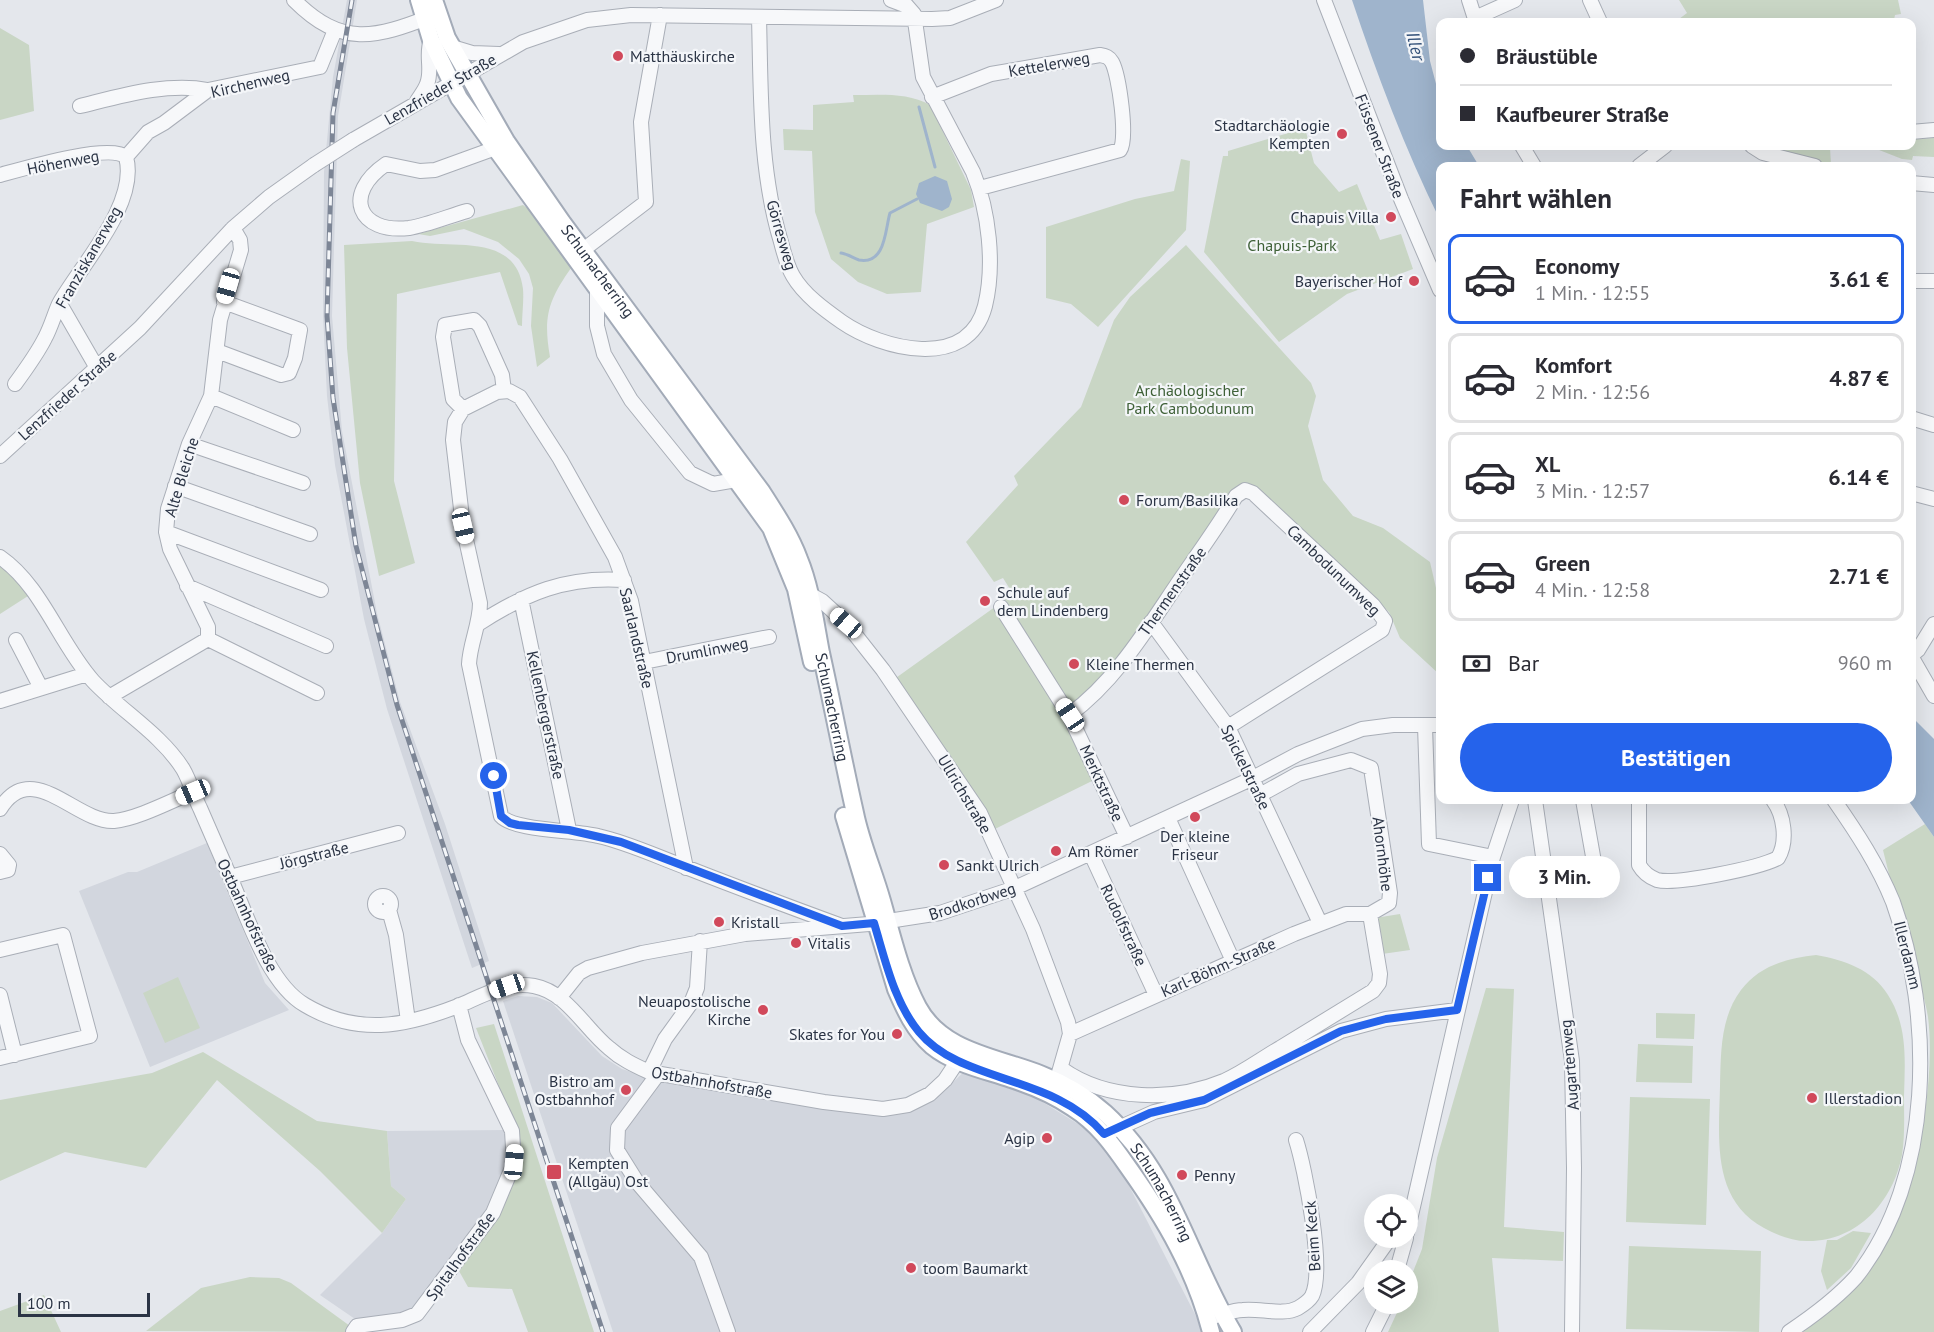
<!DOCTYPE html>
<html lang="de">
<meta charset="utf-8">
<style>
:root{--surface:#fff;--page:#f2f2f3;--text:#2b2b33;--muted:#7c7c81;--line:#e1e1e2;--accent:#2563eb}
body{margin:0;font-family:"PT Sans",sans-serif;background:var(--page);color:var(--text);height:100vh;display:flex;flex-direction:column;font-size:22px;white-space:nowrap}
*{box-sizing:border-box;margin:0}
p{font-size:20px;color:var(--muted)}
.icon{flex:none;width:33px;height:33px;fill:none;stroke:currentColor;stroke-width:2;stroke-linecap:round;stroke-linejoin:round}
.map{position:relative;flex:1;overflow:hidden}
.panel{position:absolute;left:1436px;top:162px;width:480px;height:642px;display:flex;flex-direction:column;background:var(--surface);border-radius:12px;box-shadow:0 6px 24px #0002}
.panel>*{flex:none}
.top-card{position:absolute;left:1436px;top:18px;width:480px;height:132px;border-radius:12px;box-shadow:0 6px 24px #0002;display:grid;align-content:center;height:132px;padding:0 24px;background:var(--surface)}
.fabs{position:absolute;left:1364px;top:1194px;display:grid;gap:12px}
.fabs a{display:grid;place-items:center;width:54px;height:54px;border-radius:50%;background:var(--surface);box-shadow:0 6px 24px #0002;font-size:30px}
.scale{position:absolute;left:18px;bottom:15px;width:132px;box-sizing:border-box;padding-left:6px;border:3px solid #2b3445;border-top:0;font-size:16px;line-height:21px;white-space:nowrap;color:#2b3445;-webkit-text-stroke:4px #f4f6f9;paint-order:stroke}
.end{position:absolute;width:27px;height:27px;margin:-14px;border:8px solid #2563eb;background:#fff;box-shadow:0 0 0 3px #fff}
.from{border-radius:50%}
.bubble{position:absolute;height:42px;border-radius:21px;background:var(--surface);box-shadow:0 6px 24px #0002;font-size:20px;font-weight:600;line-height:42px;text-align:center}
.car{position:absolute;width:18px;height:36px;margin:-18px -9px;border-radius:8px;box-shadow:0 0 4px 2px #0007;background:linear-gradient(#fff 24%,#345 0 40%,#fff 0 76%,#345 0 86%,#fff 0)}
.top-card b{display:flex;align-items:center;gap:21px;height:57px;font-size:22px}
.top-card b+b{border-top:2px solid var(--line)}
.top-card i{width:15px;height:15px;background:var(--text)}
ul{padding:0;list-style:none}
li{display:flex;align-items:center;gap:18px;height:90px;margin:0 12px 9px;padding:0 12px;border:3px solid var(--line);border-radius:12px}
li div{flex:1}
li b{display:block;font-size:22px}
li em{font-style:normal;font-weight:600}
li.selected{border-color:var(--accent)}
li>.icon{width:54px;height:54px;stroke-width:1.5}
h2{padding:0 24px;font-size:27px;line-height:72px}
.pay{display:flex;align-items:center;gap:15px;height:66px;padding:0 24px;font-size:22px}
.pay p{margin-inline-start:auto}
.cta{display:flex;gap:12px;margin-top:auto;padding:12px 24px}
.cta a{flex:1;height:69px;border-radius:36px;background:var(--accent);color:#fff;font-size:24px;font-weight:600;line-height:69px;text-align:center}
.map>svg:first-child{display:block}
</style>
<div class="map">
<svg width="1934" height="1332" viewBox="0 0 1934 1332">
<rect width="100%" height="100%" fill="#e4e7ec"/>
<!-- built -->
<path fill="#d2d6de" d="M347 0H357L338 116 332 316 342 431 377 613 400 702 445 824 489 961 472 968 387 709 364 619 335 465 327 396 323 315 324 172 333 77Z
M207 843 265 983 289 1010 150 1067 79 891 128 872H137Z
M518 996 537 997 552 1003 602 1056 622 1069 654 1079 826 1109 888 1116 913 1109 935 1099 966 1070 1036 1098 1096 1135 1124 1176 1197 1318 1201 1332H613L503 1001Z
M507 1130 509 1160 491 1209 409 1315 355 1319 320 1295 382 1233 406 1199 391 1186 387 1131Z"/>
<!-- green -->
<path fill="#c9d6c5" d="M1679 0H1898L1901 14 1895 15 1894 20 1885 22H1681L1679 19 1687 13Z
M0 28 29 45 34 111 0 120Z
M853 95C879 95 908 92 930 105L971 190 974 207 927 224 921 292 887 294 858 282 831 259 815 212 812 151 784 150 783 129 813 130V105L854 102Z
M1305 128 1314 163 1339 192 1357 184 1380 240 1401 234 1413 269 1347 294 1279 342 1204 252 1223 156H1228V151Z
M1934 138V157L1913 156 1912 160 1902 159 1869 146H1911V139Z
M1765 146 1830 147 1831 165 1763 148Z
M1181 159 1190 161 1186 230 1098 327 1071 304 1046 298V227L1135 199 1174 191Z
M523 205 532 212 571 268C548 301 543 317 550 357L537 367 531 326 533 288 529 274 519 259 498 242 464 229 430 236 418 234Z
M412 241C450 250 516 231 523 289 524 300 522 314 522 326L518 325 500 272 397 294 394 481 415 563 379 576 360 483 347 348 344 245Z
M1186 245 1311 383 1316 396 1308 426 1323 480 1353 516 1383 528 1430 562 1436 588 1440 590V675L1400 638 1389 612 1254 489 1238 487 1117 660 1084 698 1064 715 1094 780 993 830 893 680 1013 594 1003 578 994 582 966 542 1018 485 1014 476 1081 407 1114 320 1130 297Z
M0 560 6 564 28 596 0 614Z
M1925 824 1934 837V1332H1803C1883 1272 1913 1211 1925 1113 1929 1081 1932 1049 1928 1017 1924 992 1915 971 1908 947 1899 915 1891 882 1883 850Z
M1400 914 1410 950 1382 954 1375 918Z
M1816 955C1844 960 1872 969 1888 995 1908 1026 1905 1061 1904 1096 1904 1115 1905 1137 1902 1155 1893 1202 1857 1242 1807 1241 1792 1241 1777 1235 1764 1228 1711 1199 1719 1138 1720 1086 1721 1053 1720 1018 1741 990 1759 966 1787 958 1816 955Z
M178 977 200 1028 165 1043 143 993Z
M1486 988 1514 989 1504 1227 1564 1232 1563 1261 1492 1258 1499 1332H1388L1401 1304H1407V1287L1422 1249 1437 1158Z
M1656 1013 1695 1014 1694 1039 1656 1038Z
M494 1024 594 1332H528L512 1289 468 1287 459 1271 503 1208 516 1177 521 1142 476 1028Z
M1638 1044 1693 1046 1692 1083 1636 1082Z
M203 1052 317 1121 387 1131 391 1186 406 1199 382 1233 320 1171 217 1080 146 1168 65 1152 0 1181V1100L152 1073Z
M1630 1097 1710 1099 1706 1225 1626 1222Z
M1853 1231 1871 1233 1851 1268 1827 1290 1821 1271 1827 1240H1837Z
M1629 1246 1761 1251 1759 1332 1626 1329Z
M250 1277 279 1278 291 1283 350 1326 348 1332 146 1331 201 1288Z
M44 1295 61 1332H0V1311Z"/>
<!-- water -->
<path fill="#9fb4cc" d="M1352 0H1423L1430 61 1440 99V146H1467L1479 166H1440V220C1405 149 1377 75 1352 0Z
M935 176 947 181 952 199 949 207 942 211 920 203 916 194 919 183Z
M1911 716 1934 739V837L1908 800H1911Z"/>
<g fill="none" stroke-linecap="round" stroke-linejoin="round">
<!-- stream -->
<path stroke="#9fb4cc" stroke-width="3" d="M919 107 935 167
M841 253C848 254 853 258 859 260 886 265 885 229 890 213L917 199"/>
<!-- minor casing -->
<g stroke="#a9aeb7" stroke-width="16">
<path id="minor" d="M294 0C342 48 375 38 432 16
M1324 0 1401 199 1440 290
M1469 0 1476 22
M1590 0 1600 22
M759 17C761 92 759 169 781 242 784 253 787 266 793 276 804 295 825 310 842 322 881 349 968 372 985 306 995 265 989 211 973 172L923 77 914 14 907 6 891 0
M1475 18 1515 0
M452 47 472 53 499 54
M932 97 991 74 1100 55C1106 56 1109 57 1112 62 1119 75 1128 139 1120 150L980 188
M417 101C420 96 425 90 427 84 433 69 425 55 431 40
M80 106C121 96 167 82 208 90
M1911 132 1934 130
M353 140 523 42 587 20 631 15 932 19 950 18 996 0
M1522 146 1534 166
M1752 146 1763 153 1815 166
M126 157 148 132 164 123 208 90 320 67 335 30
M1639 166 1665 146
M0 175C22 169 110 143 126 157
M1911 183 1934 185
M467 211C449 216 428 225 409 228 358 234 342 194 386 164L420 171 435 170 493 149
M583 250 646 202 641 122 660 15
M1911 281H1934
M597 290V326L604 354 631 400 690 473 713 484 736 480
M60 304 97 368
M217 351 281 375 289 373 295 358 300 330 224 302
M15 384C26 369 37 354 45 338 51 327 54 315 59 304 80 266 139 204 126 157
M211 396 293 430
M463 409 453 399 443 337 445 325 474 320 480 326 502 375 504 391
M1911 418 1934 425
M189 444 303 483
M0 456 140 328 233 228 269 197 314 165
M175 486 310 534
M1911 493 1934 499
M166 532 321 590
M0 557C42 586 59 643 93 681 121 711 161 734 183 769 190 781 194 796 200 808 210 831 220 854 230 877 247 915 267 983 305 1005 357 1036 404 1027 458 1006 482 996 506 981 534 986 567 992 585 1029 609 1048 621 1059 634 1065 649 1072L824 1102 883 1109 908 1105 930 1094 945 1080 963 1053
M187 586 326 646
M809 594 822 601 846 623 883 670 980 813 1033 929 1068 1022 1070 1034 1054 1090
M521 599 569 830
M1001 607 1069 715 1127 837
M1151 622 1228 727 1320 923
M478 624C526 593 566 576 624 580
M208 639V627L170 549 166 532 168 509 189 444 211 396 220 320 241 250 240 240 233 228
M208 639 317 693
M16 640 41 688
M1911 656 1934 696
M1911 656 1918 650 1934 624
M644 662 769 637
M109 697 208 639
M0 701 87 674
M1069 715C1116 681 1148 627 1180 580 1199 552 1219 525 1236 496L1245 490 1253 493 1373 605 1385 621 1382 630 1228 727
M1425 726 1429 844 1493 857
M1535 800 1572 1061 1574 1168 1572 1332
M1583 800 1599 890
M1639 800V865C1643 872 1649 877 1657 880 1676 885 1759 868 1778 858 1788 841 1784 815 1773 800
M0 809C32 757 76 823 114 821 137 819 171 801 193 792
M1168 818 1233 961
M0 854 9 865 8 870 0 872
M1091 854 1156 995
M686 868 631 601 615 557 560 459 520 397 509 391 497 392 463 409 455 422 453 440 463 526 480 603C480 624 470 643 469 664L501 816C514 831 576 830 598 836 629 843 658 857 688 868 739 888 790 907 842 926
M230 877 398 833
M375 904a8 8 0 1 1 16 0a8 8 0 1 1-16 0Z
M389 910 396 935 408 1021
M0 950 63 935 90 1036 0 1058
M0 995 15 1055
M559 998 579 973 588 968 642 953 745 934 869 924 940 913 1015 888 1251 779 1298 754 1362 729 1393 725H1440
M1070 1034 1294 934 1346 914H1370L1389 903 1390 893 1371 768 1351 760 1298 774 1260 795
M1062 1069C1107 1101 1174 1102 1224 1081 1244 1072 1261 1059 1280 1048 1311 1029 1342 1010 1373 991L1379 983 1380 974 1370 914
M649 1072 665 1039 691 1003 697 988 700 941
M658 1074 618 1128 617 1150 637 1182 701 1257 728 1332
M1112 1131 1154 1112 1204 1100 1341 1031 1386 1019 1457 1010
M1407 1233 1493 857 1512 800
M1397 1270 1406 1238
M1216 1316C1224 1314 1234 1310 1243 1310 1260 1308 1283 1316 1298 1308 1303 1305 1309 1301 1312 1296 1325 1270 1305 1168 1296 1140
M353 1332 357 1326 402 1320 417 1314 493 1213 514 1163 512 1131 468 1040 459 1005
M1310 1332 1358 1283 1390 1238
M1373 1332 1387 1304
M1789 1332C1813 1316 1836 1299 1856 1277 1934 1179 1934 1016 1893 902 1878 865 1857 833 1834 800"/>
</g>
<!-- major casing -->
<g stroke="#a3abb8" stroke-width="20">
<g id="major">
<path d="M419 0 431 40 459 98 771 528 796 589 812 662"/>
<path id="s1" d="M434 0 447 38 506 141 562 222 762 492C776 514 790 535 799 559 811 588 815 622 821 653 833 707 843 760 855 813 861 843 874 872 882 901 892 936 901 975 918 1007 942 1052 997 1057 1040 1074 1063 1083 1087 1097 1105 1113 1173 1175 1188 1257 1233 1332"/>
<path d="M844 816 896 989C905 1010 914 1030 932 1046 954 1064 985 1070 1011 1079 1033 1086 1054 1095 1073 1108 1097 1123 1112 1144 1128 1167 1165 1219 1195 1270 1211 1332"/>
</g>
</g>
<!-- minor -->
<use href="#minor" stroke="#f7f8fa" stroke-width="14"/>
<!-- major -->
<use href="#major" stroke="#fff" stroke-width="16"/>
<!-- rail casing -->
<g stroke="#7d8696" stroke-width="5">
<path id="rail" d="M352 0 333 113 327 316 333 398 356 546 397 705 603 1332"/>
</g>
<!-- rail -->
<use href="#rail" stroke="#f4f6f9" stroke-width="3" stroke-dasharray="9" stroke-linecap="butt"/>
<!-- minor-bridge casing -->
<g stroke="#a9aeb7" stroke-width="16" stroke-linecap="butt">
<path id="minor-bridge" d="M314 165 353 140"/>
</g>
<!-- minor-bridge -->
<use href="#minor-bridge" stroke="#f7f8fa" stroke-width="14"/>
</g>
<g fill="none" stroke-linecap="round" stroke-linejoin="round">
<!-- route -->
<path stroke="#2563eb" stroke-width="8" d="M494 776 501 816 510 823 518 825 569 830 621 842 842 926 874 923C885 959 894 1002 919 1032 962 1084 1053 1074 1104 1134L1150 1113 1204 1100 1341 1031 1386 1019 1457 1010 1488 878"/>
</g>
<!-- markers -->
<g fill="#d1495b" stroke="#f4f6f9" stroke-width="2">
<circle cx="618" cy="56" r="6"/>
<circle cx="1342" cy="134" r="6"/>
<circle cx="1391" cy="217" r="6"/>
<circle cx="1414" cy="281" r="6"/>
<circle cx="1124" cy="500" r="6"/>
<circle cx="985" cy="601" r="6"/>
<circle cx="1074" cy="664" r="6"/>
<circle cx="1195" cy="817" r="6"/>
<circle cx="1056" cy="851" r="6"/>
<circle cx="944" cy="865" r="6"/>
<circle cx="719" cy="922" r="6"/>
<circle cx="796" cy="943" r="6"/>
<circle cx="763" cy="1010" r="6"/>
<circle cx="897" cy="1034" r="6"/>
<circle cx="626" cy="1090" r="6"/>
<circle cx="1812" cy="1098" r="6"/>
<circle cx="1047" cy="1138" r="6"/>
<rect x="546" y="1164" width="16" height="16" rx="3"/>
<circle cx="1182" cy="1175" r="6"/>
<circle cx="911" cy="1268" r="6"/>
</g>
<g text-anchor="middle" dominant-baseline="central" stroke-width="4.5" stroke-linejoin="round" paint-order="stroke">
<!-- poi labels -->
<g font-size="16" fill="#2b3445" stroke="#f4f6f9" text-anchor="start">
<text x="630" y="56">Matthäuskirche</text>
<text x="1330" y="125" text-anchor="end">Stadtarchäologie<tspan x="1330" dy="18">Kempten</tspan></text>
<text x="1379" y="217" text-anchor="end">Chapuis Villa</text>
<text x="1402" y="281" text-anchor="end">Bayerischer Hof</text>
<text x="1136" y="500">Forum/Basilika</text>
<text x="997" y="592">Schule auf<tspan x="997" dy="18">dem Lindenberg</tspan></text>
<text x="1086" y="664">Kleine Thermen</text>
<text x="1195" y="836" text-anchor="middle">Der kleine<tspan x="1195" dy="18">Friseur</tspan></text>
<text x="1068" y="851">Am Römer</text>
<text x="956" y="865">Sankt Ulrich</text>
<text x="731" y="922">Kristall</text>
<text x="808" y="943">Vitalis</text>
<text x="751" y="1001" text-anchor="end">Neuapostolische<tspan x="751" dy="18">Kirche</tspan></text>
<text x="885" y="1034" text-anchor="end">Skates for You</text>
<text x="614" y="1081" text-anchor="end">Bistro am<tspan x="614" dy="18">Ostbahnhof</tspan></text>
<text x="1824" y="1098">Illerstadion</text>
<text x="1035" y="1138" text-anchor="end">Agip</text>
<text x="568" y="1163">Kempten<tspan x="568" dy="18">(Allgäu) Ost</tspan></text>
<text x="1194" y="1175">Penny</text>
<text x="923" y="1268">toom Baumarkt</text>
</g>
<!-- street labels -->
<g font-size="16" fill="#2b3445" stroke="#f4f6f9">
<text transform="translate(1049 64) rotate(-10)">Kettelerweg</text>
<text transform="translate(250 83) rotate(-13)">Kirchenweg</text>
<text transform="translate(440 89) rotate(-30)">Lenzfrieder Straße</text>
<text transform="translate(1380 146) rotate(69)">Füssener Straße</text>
<text transform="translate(63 162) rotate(-11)">Höhenweg</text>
<text transform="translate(782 235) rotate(74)">Görresweg</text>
<text transform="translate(88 257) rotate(-60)">Franziskanerweg</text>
<text stroke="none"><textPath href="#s1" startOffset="318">Schumacherring</textPath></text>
<text transform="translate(67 395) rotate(-42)">Lenzfrieder Straße</text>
<text transform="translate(181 477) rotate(-73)">Alte Bleiche</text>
<text transform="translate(1334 570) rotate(44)">Cambodunumweg</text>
<text transform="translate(1172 591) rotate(-55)">Thermenstraße</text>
<text transform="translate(637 638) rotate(77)">Saarlandstraße</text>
<text transform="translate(707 650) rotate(-11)">Drumlinweg</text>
<text stroke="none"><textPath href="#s1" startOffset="822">Schumacherring</textPath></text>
<text transform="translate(546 715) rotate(78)">Kellenbergerstraße</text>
<text transform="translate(1246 767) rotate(64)">Spickelstraße</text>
<text transform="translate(1102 783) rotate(65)">Merktstraße</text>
<text transform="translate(965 794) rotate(59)">Ullrichstraße</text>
<text transform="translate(1383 854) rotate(83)">Ahornhöhe</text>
<text transform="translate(314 855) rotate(-14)">Jörgstraße</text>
<text transform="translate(972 901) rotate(-18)">Brodkorbweg</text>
<text transform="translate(248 915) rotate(65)">Ostbahnhofstraße</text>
<text transform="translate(1124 925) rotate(65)">Rudolfstraße</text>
<text transform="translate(1908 955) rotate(76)">Illerdamm</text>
<text transform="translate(1218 967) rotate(-24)">Karl-Böhm-Straße</text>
<text transform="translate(1569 1065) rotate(-95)">Augartenweg</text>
<text transform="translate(712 1082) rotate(10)">Ostbahnhofstraße</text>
<text stroke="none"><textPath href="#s1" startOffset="1452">Schumacherring</textPath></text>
<text transform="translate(1312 1236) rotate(-94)">Beim Keck</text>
<text transform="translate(460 1256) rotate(-54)">Spitalhofstraße</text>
</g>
<!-- park labels -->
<g font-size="16" fill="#3f6138" stroke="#f4f6f9">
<text x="1292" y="245">Chapuis-Park</text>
<text x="1190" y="390">Archäologischer<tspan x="1190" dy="18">Park Cambodunum</tspan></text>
</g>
<!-- water labels -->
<g font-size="18" font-style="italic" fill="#34527a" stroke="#f4f6f9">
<text transform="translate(1416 46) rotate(76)">Iller</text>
</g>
</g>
</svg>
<div class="fabs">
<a><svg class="icon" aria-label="locate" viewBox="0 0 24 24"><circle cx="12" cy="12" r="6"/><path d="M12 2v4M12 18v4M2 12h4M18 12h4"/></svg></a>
<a><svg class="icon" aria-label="layers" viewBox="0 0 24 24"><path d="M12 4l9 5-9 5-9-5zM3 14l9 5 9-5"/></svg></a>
</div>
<div class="scale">100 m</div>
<i class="end from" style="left:494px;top:776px"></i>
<i class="end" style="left:1488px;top:878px"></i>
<div class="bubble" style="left:1509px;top:856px;width:111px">3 Min.</div>
<i class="car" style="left:228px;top:286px;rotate:196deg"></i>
<i class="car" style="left:463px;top:526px;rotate:167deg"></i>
<i class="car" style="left:846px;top:623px;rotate:311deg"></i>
<i class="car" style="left:1070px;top:715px;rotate:326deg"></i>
<i class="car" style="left:193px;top:792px;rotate:247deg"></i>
<i class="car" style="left:507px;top:986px;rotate:251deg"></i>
<i class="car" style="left:514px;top:1162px;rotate:5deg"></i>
<div class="top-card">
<b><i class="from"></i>Bräustüble</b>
<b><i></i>Kaufbeurer Straße</b>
</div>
<section class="panel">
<h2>Fahrt wählen</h2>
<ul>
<li class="selected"><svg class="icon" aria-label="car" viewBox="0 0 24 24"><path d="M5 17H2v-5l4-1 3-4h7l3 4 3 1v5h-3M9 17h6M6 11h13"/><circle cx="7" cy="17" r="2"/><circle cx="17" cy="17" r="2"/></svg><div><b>Economy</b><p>1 Min. · 12:55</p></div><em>3.61 €</em></li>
<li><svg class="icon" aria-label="car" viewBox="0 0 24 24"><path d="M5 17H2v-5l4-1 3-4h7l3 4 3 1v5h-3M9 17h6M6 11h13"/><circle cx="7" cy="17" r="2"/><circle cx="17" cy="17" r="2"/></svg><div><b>Komfort</b><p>2 Min. · 12:56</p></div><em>4.87 €</em></li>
<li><svg class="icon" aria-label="car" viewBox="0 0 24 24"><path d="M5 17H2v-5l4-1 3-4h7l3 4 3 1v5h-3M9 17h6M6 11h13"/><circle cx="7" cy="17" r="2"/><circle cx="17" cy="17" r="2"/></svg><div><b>XL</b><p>3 Min. · 12:57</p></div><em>6.14 €</em></li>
<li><svg class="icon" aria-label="car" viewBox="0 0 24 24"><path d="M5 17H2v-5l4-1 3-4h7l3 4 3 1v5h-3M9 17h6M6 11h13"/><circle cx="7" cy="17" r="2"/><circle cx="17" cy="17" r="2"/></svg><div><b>Green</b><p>4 Min. · 12:58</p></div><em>2.71 €</em></li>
</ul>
<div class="pay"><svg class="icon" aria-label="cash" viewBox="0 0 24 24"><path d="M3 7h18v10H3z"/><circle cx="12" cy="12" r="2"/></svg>Bar<p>960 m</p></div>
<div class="cta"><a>Bestätigen</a></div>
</section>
</div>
